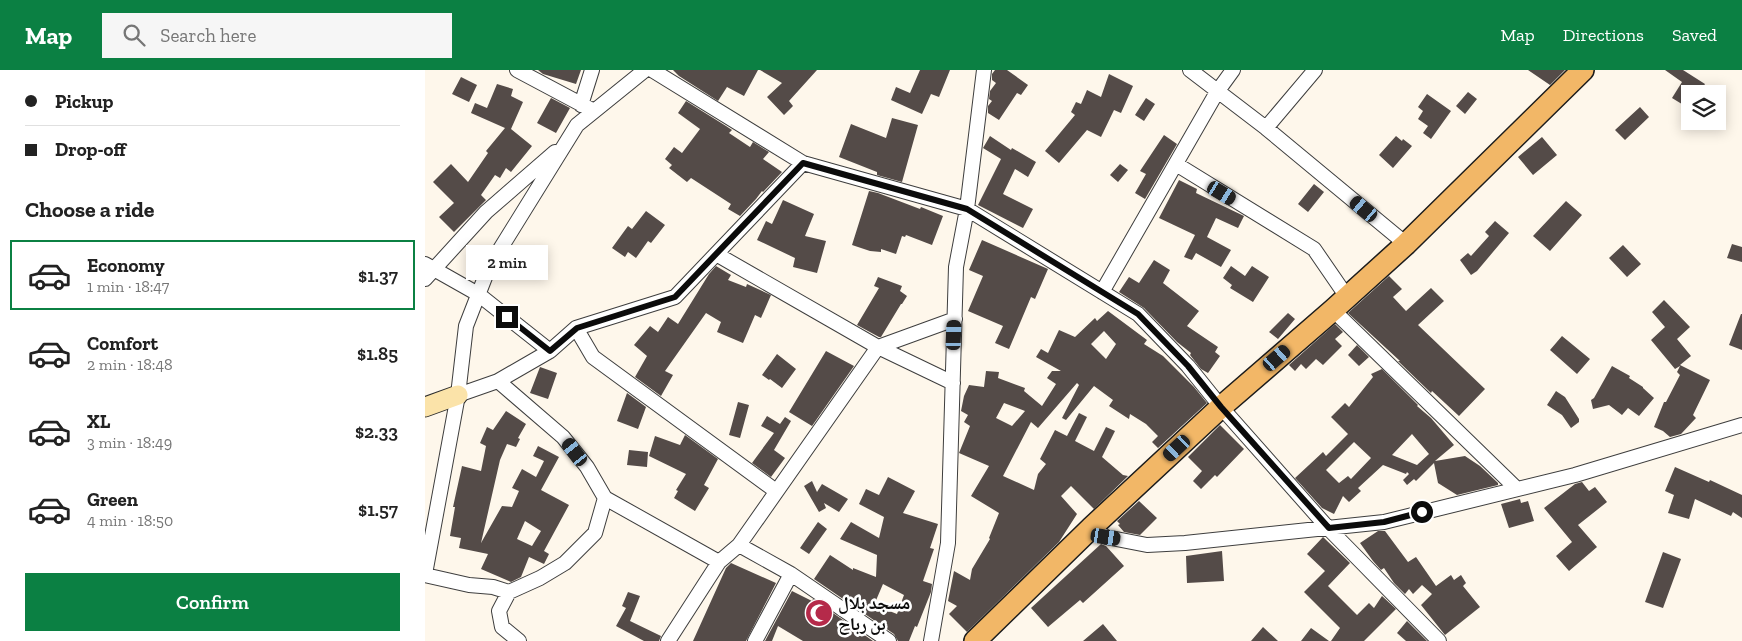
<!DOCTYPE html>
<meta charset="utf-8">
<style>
:root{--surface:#fff;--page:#f6f6f6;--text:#222;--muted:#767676;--line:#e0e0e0;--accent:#0b8043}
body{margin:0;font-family:"Zilla Slab","Noto Naskh Arabic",serif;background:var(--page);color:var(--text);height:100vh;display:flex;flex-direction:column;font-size:19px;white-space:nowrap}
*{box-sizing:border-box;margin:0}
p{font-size:16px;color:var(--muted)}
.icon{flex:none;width:28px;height:28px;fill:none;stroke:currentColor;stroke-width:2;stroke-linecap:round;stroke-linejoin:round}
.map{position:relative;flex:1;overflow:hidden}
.details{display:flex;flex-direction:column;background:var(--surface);width:425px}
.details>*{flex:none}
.top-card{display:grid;align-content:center;height:110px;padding:0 25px;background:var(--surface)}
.fabs{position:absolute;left:1256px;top:15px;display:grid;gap:10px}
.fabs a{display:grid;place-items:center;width:45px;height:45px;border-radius:0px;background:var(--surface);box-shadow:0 2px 12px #0003;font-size:25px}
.end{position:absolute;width:22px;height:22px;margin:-11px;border:6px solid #0b0b0b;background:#fff;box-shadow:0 0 0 2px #fff}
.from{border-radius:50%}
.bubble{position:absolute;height:35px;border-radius:0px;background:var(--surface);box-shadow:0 2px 12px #0003;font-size:16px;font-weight:600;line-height:35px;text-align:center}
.car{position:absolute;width:15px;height:30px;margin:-15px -8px;border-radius:6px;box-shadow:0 0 4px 1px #0007;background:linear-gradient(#222 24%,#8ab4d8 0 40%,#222 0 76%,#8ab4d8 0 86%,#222 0)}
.top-card b{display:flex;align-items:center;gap:18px;height:48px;font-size:19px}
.top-card b+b{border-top:1px solid var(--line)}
.top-card i{width:12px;height:12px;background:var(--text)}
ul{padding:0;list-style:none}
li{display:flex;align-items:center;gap:15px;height:70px;margin:0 10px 8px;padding:0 15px;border:2px solid transparent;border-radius:0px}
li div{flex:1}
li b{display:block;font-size:19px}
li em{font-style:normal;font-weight:600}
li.on{border-color:var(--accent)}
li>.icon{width:45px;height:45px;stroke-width:1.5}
h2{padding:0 25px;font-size:22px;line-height:60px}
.button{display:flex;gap:10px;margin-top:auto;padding:10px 25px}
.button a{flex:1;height:58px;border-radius:0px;background:var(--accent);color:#fff;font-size:20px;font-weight:600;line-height:58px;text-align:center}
header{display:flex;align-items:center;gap:30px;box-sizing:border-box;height:70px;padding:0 25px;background:var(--accent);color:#fff}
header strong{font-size:24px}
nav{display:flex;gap:28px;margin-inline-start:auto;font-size:18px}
.search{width:350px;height:45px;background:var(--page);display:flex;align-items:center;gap:12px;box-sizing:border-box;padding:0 18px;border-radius:0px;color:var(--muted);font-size:19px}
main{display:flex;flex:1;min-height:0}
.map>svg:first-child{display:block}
</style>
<header>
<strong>Map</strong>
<div class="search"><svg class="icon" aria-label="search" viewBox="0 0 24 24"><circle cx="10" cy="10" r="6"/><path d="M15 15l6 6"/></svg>Search here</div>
<nav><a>Map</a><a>Directions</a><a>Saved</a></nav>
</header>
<main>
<section class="details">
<div class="top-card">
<b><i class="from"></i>Pickup</b>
<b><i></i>Drop-off</b>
</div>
<h2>Choose a ride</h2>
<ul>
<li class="on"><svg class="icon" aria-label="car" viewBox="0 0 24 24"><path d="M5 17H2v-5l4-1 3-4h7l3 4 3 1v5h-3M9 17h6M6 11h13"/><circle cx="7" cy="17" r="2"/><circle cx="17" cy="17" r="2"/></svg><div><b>Economy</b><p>1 min · 18:47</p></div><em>$1.37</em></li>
<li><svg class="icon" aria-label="car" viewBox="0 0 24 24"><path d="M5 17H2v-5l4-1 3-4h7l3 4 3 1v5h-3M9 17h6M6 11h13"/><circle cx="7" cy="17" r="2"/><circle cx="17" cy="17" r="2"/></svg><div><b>Comfort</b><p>2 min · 18:48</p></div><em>$1.85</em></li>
<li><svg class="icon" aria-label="car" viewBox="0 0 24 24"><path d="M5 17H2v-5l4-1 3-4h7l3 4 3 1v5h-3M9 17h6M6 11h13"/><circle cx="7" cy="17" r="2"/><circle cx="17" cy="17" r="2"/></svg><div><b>XL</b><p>3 min · 18:49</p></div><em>$2.33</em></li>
<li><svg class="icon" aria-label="car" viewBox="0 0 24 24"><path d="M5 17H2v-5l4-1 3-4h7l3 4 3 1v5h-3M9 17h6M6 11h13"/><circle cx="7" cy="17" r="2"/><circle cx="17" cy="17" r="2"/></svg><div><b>Green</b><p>4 min · 18:50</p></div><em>$1.57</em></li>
</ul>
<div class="button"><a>Confirm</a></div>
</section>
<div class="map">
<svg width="1317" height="571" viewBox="0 0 1317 571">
<rect width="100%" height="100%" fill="#fef7eb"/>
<!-- building -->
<path fill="#544b48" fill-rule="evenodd" d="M113 0H156L151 14 118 4Z
M248 0H333L319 26 302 17 293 31 254 6Z
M335 0H392L364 31 368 36 359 45 342 27 357 13Z
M495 0H525L514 27 506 24 497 44 466 30 471 17 485 23Z
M570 0H582L603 15 596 25 592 23 574 50 563 43V36L567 31 564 29 565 21 571 13 567 10V4Z
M1103 0H1140L1125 15Z
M1240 0H1258L1280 14 1274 24H1265V39L1247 28 1257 12Z
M684 4 708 16 696 43 689 40 676 67 662 60 634 93 620 81 650 45 646 42 651 32 656 34 662 20 676 27Z
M36 7 52 15 44 32 27 24Z
M72 14 88 19 86 26 98 32 86 59 107 76 86 102 81 98 75 108 70 105 56 125 61 130 29 162 14 147 29 133 8 112 26 94 43 112 63 83 61 81 80 58 46 43 50 33 62 38Z
M1043 22 1052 29 1040 44 1031 36Z
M1002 24 1026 41 1006 69 998 63 1003 56 993 49 998 41 993 37Z
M126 28 145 38 131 63 112 53Z
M721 28 730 34 719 51 710 45Z
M261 31 301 56 307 60 304 63 325 77 328 72 344 82 338 89 357 102 338 122 337 121 331 129 315 146 303 139 306 134 266 108 262 112 244 98 247 95 240 89 249 77 257 83 275 59 253 43Z
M1215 37 1224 47 1200 70 1190 60Z
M467 48 493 55 477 112 452 105V102L414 87 426 54 461 68Z
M739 65 752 74 720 129 710 123 721 104 715 101Z
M565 66 586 80 587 78 611 92 603 107 590 99 578 124 608 139 598 158 553 135 576 89 558 78Z
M971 66 977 71 978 69 987 76 968 98 954 85Z
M1117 67 1132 85 1108 105 1093 87Z
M695 94 703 100 693 112 685 105Z
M754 110 772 119 771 123 819 146 813 158 791 148 782 167 806 180 796 197 771 183 767 190 759 187 770 165 734 148Z
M889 114 899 122 883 142 873 134Z
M444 121 453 123 495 139 496 137 518 146 507 175 481 165 480 167 477 166 471 184 456 179V182L445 181 427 175Z
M358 130 389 144 380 166 401 171 392 203 368 197 370 188 332 170 341 151 347 154Z
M1141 131 1157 145 1125 181 1108 166Z
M221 141 240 155 226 173 223 171 211 188 203 182 200 187 187 178 203 156 207 159Z
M1070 151 1084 163 1052 201 1046 205 1035 190 1043 183 1046 186 1064 166 1060 162Z
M557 170 623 199 610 229 606 227 584 279 570 273 578 256 543 241 558 206 544 200Z
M1307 174 1317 177V192L1302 188Z
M1198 175 1216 194 1202 207 1184 188Z
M729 190 745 200 738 213 774 241 762 256 793 277 790 282 795 286 783 303 776 299 765 285 766 283 752 272 719 238 694 222 704 207 714 213Z
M291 196 306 205 303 210 321 217 322 214 346 225 336 248 330 245 318 273 292 262 296 252 281 243 240 301 248 305 236 326 210 307 222 286 209 275 225 256 233 262 243 247 253 254 284 204Z
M806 196 820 206 827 196 844 207 828 232 805 218 807 215 798 208Z
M964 206 977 219 968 227 981 241 1006 218 1019 231 993 255 1060 319 1034 346 1007 321 1006 323 973 291H975L923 243Z
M453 207 477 216 475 221 482 226 477 234H476L456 267H454L432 255 454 218 449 216Z
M1239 230 1265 257 1252 269 1266 286 1255 295 1285 310 1268 345 1271 348 1256 364 1245 367 1238 361 1229 357 1239 332H1241L1255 305 1252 302 1255 296 1250 299 1226 270 1240 257 1227 242Z
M683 241 722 270 719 274 738 286 769 317 782 333 733 378 727 372 733 366 721 354 705 344 704 349 684 336 688 330 669 316 641 350 637 348 654 315 652 313 613 358 606 352 578 406 609 420 613 404 621 394 615 389 630 360 642 366 654 343 662 347 650 371 669 381 681 357 690 361 677 387 698 405 703 406 669 439 646 416 636 426 652 444 634 472 542 562 524 544 532 536 523 531 529 501 545 510 547 499 565 469 564 468 574 443 546 426 564 396 534 383 545 356 539 352 543 345 536 341 539 326 544 315 559 317 561 301 574 302 573 308 600 318 599 321 617 336 631 314 622 308 627 301H636L611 287 616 279 623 283 634 260 650 267 670 248 672 251ZM679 261 691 274 681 289 666 274ZM579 333 600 341 587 356 571 348Z
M863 243 870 249 853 269 844 262Z
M1316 244H1317V280L1304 275Z
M910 254 918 262 910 269 917 276 898 295 891 289 881 299 876 294 870 301 864 295Z
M1137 266 1165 289 1152 304 1125 280Z
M932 275 944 287 934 296 923 285Z
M401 281 429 296 387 356 364 342Z
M352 284 371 299 357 318 345 309 344 310 337 305Z
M1187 296 1205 306 1204 308 1218 317V318L1229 328 1214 346 1203 338 1197 345 1184 335 1168 339 1166 330 1169 328Z
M115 297 132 303 123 329 105 323Z
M957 299 993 335 992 336 1006 348 1029 375 1010 391 1040 386 1055 396 1073 413V415L1032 425 1013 413 1009 393 991 411 989 409 982 415 978 410 984 404 982 402 981 404 958 395 933 418 936 421 924 432 918 426 909 444 897 438 870 408 898 382 901 386 923 364 906 347 920 333 924 337 948 307 946 304ZM987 364 1004 384 992 395 967 385ZM929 372 946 388 926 409 923 406 914 413 901 400Z
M1131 321 1140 327 1154 349V352L1146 358 1137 345 1122 335Z
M202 323 221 337 213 359 192 351Z
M313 332 324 335 315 368 304 365Z
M81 341 101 354 93 368 95 369 91 377 82 374 75 390 56 473 77 436 87 437 94 421 87 418 97 399 111 407 119 391 108 386 113 376 134 387 116 420 144 435 119 481 124 484 119 494 104 487 96 507 86 512 56 499 63 484 34 478 36 468 25 466 30 437H28L37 396 56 401 61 376 55 373 62 357 68 360ZM100 451 116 461 107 476 92 469Z
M342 346 355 354 360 347 366 351 349 380 360 388 346 407 327 393 349 363 336 356Z
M795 355 819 379 792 407 790 405 776 419 768 411 777 401 763 387Z
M260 365 293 389 279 415 284 418 270 441 249 428 253 421 251 420 261 404 224 386 230 366 255 375Z
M204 380 223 382 222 397 202 395Z
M1250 397 1284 412 1285 410 1317 425V448L1308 442 1306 446 1270 429 1264 449 1243 443 1249 425 1240 421Z
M463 407 490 421 478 443 513 454 505 478 509 479 498 511 507 514 506 522 492 557 490 556 484 571H473L469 564 389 509 405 485 428 500V498L451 507 452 485 415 469 426 452 454 468 459 447 434 434 441 419 454 425ZM458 514 479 525 472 544 449 535Z
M387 411 392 422 397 414 423 429 414 442 399 433 401 438 394 442 379 416Z
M1157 412 1164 421 1170 417 1182 432 1153 455 1172 477 1144 501 1131 486 1147 472 1119 438 1150 414Z
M1095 429 1096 433 1103 431 1109 451 1084 458 1076 434Z
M714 431 732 448 715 465 699 462 693 455 695 454 692 451Z
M393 452 402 459 384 484 375 478Z
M953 461H960L983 492 991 487 1011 516 1026 505 1029 510 1036 505 1041 513 1038 516 1055 537 1020 565 996 535 1007 524 997 515 988 524 984 519 980 524 969 513 959 498 956 500 948 491 935 473Z
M898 467 925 493 903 516 932 545 944 533 949 538 957 526 971 539 939 571H906L915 558 879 522 900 501 882 484Z
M676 474 681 476 699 496 658 533 655 530 623 557 606 538Z
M797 481 799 511 762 513 761 486Z
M1238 482 1256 489 1238 538 1220 532Z
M306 493 351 513 321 571H268L301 498Z
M367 521 387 531 388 529 448 571H378L353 556 347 571H340Z
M203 522 215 526 205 551 236 566 234 571H219L191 556 201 538 197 536Z
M982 551 1002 571H981L972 563Z
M678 554 692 571H658Z
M838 557 853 571H826Z
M886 558 904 571H876Z"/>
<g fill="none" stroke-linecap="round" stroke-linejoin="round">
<!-- street casing -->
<g stroke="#3e3e3e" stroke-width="16">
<path id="street" d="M92 0 169 41
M227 0 378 93 542 139 713 244 763 296 796 337 903 458 1014 571
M765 0 841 58 981 174
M156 35 167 0
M841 58 890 0
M751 94 889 179 922 227
M291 184 453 277 528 313
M0 194 53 224 125 281 151 258 250 227 378 93
M0 209 61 142 130 82
M677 222 792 22 808 0
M908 240 1092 419
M151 258 168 287 351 421
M73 311 138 367 162 397 180 428 170 463 140 493 115 508 84 522 74 541 77 557 94 571
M33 325 73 311 125 281
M180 428 294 492
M666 458 681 467 722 475 760 473 959 452 1150 405 1317 355
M0 504 33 325 41 256 64 197 152 55 220 0
M0 505 44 515 68 517 84 522
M243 571 294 492 314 475
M330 571 366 504
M464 571 366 504 314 475 453 277 530 249
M506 571 523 473 531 197 542 139 559 0"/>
</g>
<!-- secondary casing -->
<g stroke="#2d2d2d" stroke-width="21">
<path id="secondary" d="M0 337 33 325"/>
</g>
<!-- primary casing -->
<g stroke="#1c1c1c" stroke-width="24">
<path id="primary" d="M550 571 666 458 796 337 908 240 981 174 1158 0"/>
</g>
<!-- street -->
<use href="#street" stroke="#fff" stroke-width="14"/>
<!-- secondary -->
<use href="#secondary" stroke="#fbe3a9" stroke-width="19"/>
<!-- primary -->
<use href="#primary" stroke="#f2b767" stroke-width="21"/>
</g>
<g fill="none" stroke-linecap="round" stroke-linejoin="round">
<!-- route -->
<path stroke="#0b0b0b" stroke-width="6" d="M82 247 125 281 152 258 250 227 378 93 542 139 713 244 763 296 796 337 904 458 959 452 997 442"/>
</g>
<!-- icons -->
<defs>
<g id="mosque-disc" transform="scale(1.4375)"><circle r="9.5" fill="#b52a4a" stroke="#fff"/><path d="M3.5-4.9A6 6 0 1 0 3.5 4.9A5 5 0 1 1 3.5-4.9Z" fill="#fff"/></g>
</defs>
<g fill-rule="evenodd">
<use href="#mosque-disc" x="394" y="543"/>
</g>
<g text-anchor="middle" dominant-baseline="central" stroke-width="5" stroke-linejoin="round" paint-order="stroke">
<!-- poi labels -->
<g font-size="18" font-weight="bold" fill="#0b0b0b" stroke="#fff" text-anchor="start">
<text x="413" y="533">مسجد بلال<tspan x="413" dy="21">بن رباح</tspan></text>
</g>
</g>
</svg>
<div class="fabs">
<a><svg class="icon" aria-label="layers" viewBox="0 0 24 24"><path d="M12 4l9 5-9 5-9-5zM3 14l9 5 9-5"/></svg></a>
</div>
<i class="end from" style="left:997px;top:442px"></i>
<i class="end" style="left:82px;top:247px"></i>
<div class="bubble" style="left:41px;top:175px;width:82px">2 min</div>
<i class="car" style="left:797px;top:123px;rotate:121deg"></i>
<i class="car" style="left:939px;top:139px;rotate:310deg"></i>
<i class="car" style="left:529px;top:265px;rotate:2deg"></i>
<i class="car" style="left:852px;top:288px;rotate:49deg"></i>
<i class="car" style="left:752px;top:378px;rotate:227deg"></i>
<i class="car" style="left:150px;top:382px;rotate:323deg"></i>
<i class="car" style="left:681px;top:467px;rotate:99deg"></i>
</div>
</main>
